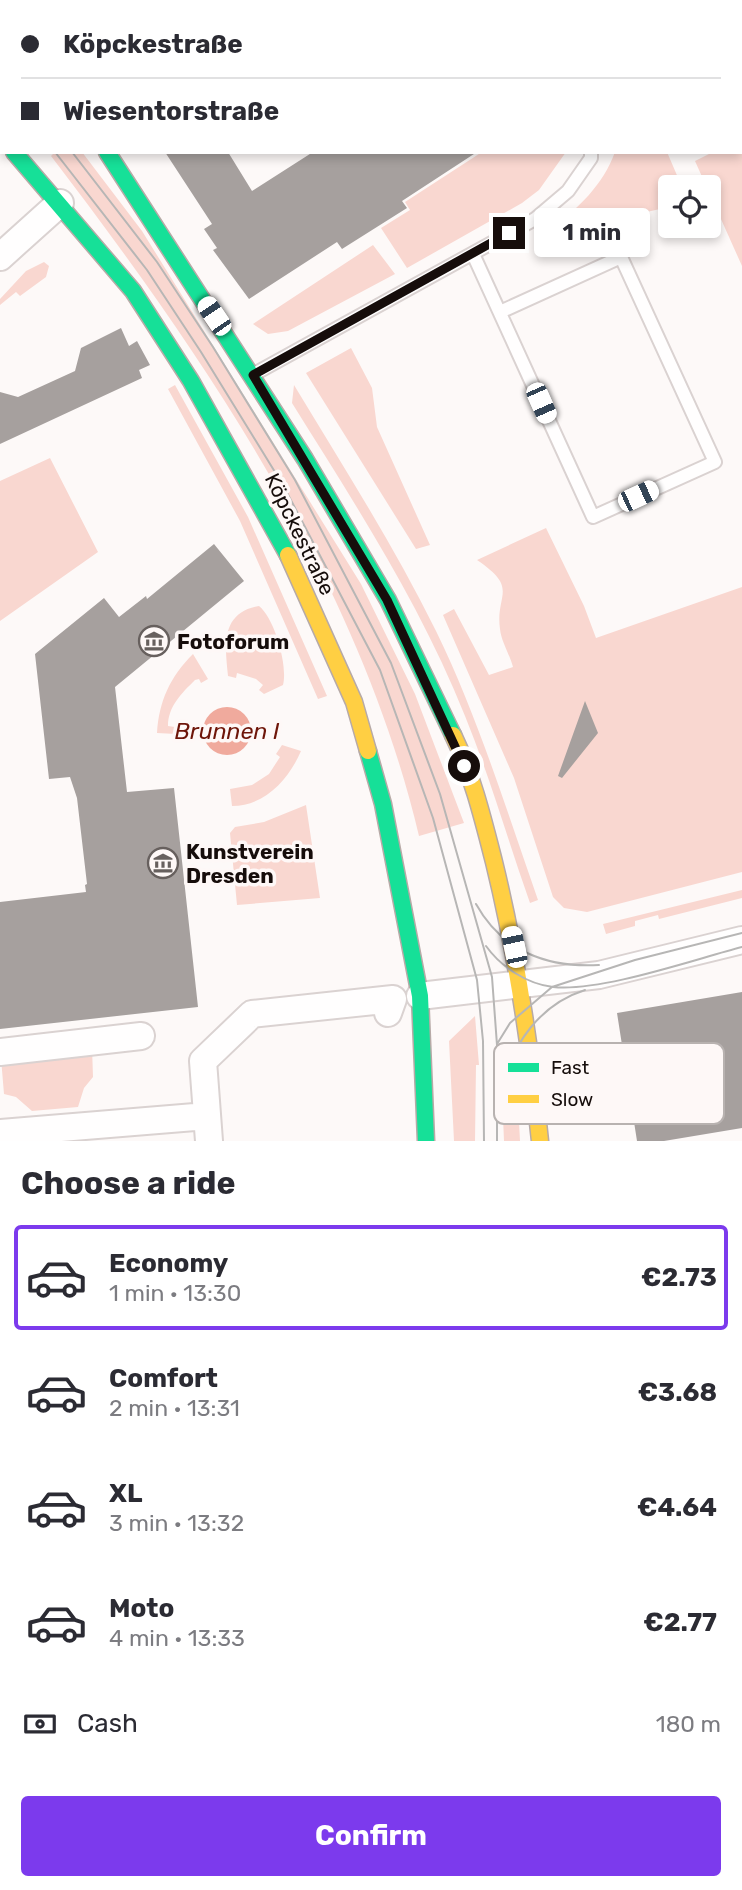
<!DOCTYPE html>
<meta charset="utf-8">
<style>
:root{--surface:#fff;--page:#f7f7f7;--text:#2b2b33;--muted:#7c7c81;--line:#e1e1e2;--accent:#7c3aed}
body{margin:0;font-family:Rubik,sans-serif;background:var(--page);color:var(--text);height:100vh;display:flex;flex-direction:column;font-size:26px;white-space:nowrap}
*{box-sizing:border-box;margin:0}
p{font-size:23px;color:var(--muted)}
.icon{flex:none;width:38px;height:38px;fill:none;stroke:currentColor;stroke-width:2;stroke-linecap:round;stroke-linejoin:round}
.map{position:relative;height:1141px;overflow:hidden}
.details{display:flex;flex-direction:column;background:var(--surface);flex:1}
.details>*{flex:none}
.top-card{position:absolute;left:0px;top:0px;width:742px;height:154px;box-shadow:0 4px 10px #0003;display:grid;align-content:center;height:154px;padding:0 21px;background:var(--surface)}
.controls{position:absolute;left:658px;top:175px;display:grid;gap:14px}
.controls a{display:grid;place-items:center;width:63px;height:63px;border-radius:7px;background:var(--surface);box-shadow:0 4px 10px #0003;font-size:35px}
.end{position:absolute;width:32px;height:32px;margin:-16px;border:9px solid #160d0b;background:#fff;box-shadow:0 0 0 4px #fff}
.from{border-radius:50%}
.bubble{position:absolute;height:49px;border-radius:7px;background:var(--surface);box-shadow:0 4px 10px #0003;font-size:23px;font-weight:700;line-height:49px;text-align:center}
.car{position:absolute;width:21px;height:42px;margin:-21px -10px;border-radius:9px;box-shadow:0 0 5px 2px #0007;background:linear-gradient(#fff 24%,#345 0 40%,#fff 0 76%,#345 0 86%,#fff 0)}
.top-card b{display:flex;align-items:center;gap:24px;height:66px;font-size:26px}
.top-card b+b{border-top:2px solid var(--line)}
.top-card i{width:18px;height:18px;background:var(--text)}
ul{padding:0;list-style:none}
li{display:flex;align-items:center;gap:21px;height:105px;margin:0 14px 10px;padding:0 7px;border:4px solid transparent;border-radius:7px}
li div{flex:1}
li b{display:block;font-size:26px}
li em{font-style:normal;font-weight:700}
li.current{border-color:var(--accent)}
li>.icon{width:63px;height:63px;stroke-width:1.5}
h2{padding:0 21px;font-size:32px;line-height:84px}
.pay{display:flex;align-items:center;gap:18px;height:77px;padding:0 21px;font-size:26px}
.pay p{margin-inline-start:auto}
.cta{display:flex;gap:14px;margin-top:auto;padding:14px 21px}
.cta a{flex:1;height:80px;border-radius:7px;background:var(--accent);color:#fff;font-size:28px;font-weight:700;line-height:80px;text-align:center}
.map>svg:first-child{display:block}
</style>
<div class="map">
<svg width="742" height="1141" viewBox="0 0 742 1141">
<rect width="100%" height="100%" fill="#fdf9f8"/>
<!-- green -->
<path fill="#f9d7d0" d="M742 137V266L695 161 713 152H740Z
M55 152H82L142 231 361 584 415 694 464 823 419 836C359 583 207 360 51 156Z
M482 152H566L539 190 522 203 407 268 381 228 410 210 405 202Z
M615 152H667L682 187H670V204L660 209 552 233 550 229C578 209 603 185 615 152Z
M373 245 395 274 288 331 268 334 253 324Z
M44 262 49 266 46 277 20 296 16 292 0 305V299L26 271Z
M351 348 372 388 377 427 430 545 416 549 306 373Z
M175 385 248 517 327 696 318 699 240 521 168 389Z
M294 385C343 466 394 546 436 631 478 717 506 809 538 900L530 903C508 841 490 777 465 716 421 605 355 504 292 403Z
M50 458 98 552 0 621V481Z
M546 528 584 606 596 638 742 587V872L587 912 564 908 553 897 514 778 443 615 454 609 489 675 513 667C510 655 501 641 500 629 495 594 520 589 477 560Z
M259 606C275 619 288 666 283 685L264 694 259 690 263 685 256 679 237 673 236 678 228 676C225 646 220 613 259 606Z
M193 654 208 679 201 683 199 679 195 680C182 693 168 706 168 726L175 727 176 734 157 733C159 701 170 677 193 654Z
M282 745 301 751C289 779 265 806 232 806L230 789 252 785 269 774 280 757 276 754Z
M306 805 320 898 237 905 230 833 235 827 264 822Z
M742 890V898L659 919 658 915 635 921V926L606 934 603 924Z
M475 1016 479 1065H476L475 1141H454L449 1041Z
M92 1047 93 1077 84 1088 78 1107 32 1111 16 1097 4 1094 1 1058Z
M516 1064 520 1141H504L503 1117Z"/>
<!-- water -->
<path fill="#f0aa9d" d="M203 731a24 24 0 1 1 48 0a24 24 0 1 1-48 0Z"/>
<!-- building -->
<path fill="#a6a09e" d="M165 152H228L252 191 313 152H477L402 201 407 208 342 249 337 242 249 299 213 250 217 248 204 229 212 224Z
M121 328 129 346 137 341 150 365 139 370 142 378 0 444V392L18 397 75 371 81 348Z
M214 544 244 581 115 687 127 792 174 788 198 1007 0 1029V902L86 892 85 885 87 884 77 798 70 777 49 779 35 654 104 598 119 617 146 596 147 599Z
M585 701 598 733 562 778 558 776Z
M742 992V1128L664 1141H637L617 1013Z"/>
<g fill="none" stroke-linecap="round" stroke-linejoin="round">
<!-- lane casing -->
<g stroke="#dad2d1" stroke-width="16">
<path id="lane" d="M524 0 525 2
M473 254 593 517 715 462 621 257 500 312
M256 373 535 219 568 191 591 158V152"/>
</g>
<!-- street casing -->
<g stroke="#dad2d1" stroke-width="30">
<path id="street" d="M0 257 60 203
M420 996 599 975 742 940
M0 1052 141 1036
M0 1133 207 1116
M209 1141 203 1061 252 1014 393 999 388 1013"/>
</g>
<!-- fast casing -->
<g stroke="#b7aaa7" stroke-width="19">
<path id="fast" d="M14 152 133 291 191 381 288 555
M107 152 305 459 388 600 453 735
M368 751 383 804 420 996 426 1141"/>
</g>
<!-- slow casing -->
<g stroke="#b7aaa7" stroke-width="19">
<path id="slow" d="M1 0 2 2
M288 555 354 702 368 751
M453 735C472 774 483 819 494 862 517 956 530 1044 540 1141"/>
</g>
<!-- lane -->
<use href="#lane" stroke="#fffefe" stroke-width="12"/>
<!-- street -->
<use href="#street" stroke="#fffefe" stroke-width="26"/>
<!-- fast -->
<use href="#fast" stroke="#16e098" stroke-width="16"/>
<!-- slow -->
<use href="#slow" stroke="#ffcf43" stroke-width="16"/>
<!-- tram -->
<path stroke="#b7b6b5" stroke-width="2" d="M0 68 2 70
M0 88 2 90
M55 152 147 270 201 352 283 485 380 670 433 818 477 980 483 1041 484 1141
M72 152 157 262 213 347 295 480 391 663 440 794 492 977 497 1045V1141
M476 904C502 951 547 968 599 965
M486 946C501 967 527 984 553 987 601 992 692 960 742 947
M497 1044 510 1023 552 987 635 960 742 933
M503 1087C512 1043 541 1004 585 990"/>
</g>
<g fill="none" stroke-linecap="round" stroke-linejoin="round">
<!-- route -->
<path stroke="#160d0b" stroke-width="9" d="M464 766 387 600 253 375 509 233"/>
</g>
<!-- icons -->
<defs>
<g id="museum-ring" transform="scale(1.575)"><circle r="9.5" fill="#fef8f7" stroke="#67605e" stroke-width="1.5"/><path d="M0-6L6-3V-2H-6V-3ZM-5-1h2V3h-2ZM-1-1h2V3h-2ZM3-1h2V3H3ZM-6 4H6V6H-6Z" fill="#67605e"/></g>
</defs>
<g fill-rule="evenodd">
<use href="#museum-ring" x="154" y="641"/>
<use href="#museum-ring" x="163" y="863"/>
</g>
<g text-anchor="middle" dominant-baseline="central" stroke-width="7" stroke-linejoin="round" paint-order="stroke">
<!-- street labels -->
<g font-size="21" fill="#160d0b" stroke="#fef8f7">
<text transform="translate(300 534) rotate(64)">Köpckestraße</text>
</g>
<!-- poi labels -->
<g font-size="21" font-weight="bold" fill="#160d0b" stroke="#fef8f7" text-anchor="start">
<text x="177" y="641">Fotoforum</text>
<text x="186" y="851">Kunstverein<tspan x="186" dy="24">Dresden</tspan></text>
</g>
<!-- water labels -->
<g font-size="23" font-style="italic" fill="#6e1509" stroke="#fef8f7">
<text x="227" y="731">Brunnen I</text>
</g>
</g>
<!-- legend -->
<rect x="494" y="1043" width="230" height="81" rx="10" fill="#fef8f7" stroke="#b8b2b0" stroke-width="2"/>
<rect x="508" y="1063" width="31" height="9" fill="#16e098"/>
<rect x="508" y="1095" width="31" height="8" fill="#ffcf43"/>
<g font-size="19" fill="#160d0b">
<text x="551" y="1074">Fast</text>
<text x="551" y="1106">Slow</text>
</g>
</svg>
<div class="controls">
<a><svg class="icon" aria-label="locate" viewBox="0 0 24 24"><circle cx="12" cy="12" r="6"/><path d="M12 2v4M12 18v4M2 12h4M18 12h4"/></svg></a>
</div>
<i class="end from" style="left:464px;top:766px"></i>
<i class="end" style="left:509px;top:233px"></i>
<div class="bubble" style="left:534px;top:208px;width:116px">1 min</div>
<i class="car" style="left:214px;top:316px;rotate:326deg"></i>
<i class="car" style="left:541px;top:403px;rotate:156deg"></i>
<i class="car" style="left:638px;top:496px;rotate:65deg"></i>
<i class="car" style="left:514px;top:947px;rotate:348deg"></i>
<div class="top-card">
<b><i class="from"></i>Köpckestraße</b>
<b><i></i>Wiesentorstraße</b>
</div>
</div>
<section class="details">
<h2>Choose a ride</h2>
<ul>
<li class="current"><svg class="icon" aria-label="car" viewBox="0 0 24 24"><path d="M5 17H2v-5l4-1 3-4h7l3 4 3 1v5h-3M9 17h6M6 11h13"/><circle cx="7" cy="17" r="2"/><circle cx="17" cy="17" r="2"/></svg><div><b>Economy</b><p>1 min · 13:30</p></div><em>€2.73</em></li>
<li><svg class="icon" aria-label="car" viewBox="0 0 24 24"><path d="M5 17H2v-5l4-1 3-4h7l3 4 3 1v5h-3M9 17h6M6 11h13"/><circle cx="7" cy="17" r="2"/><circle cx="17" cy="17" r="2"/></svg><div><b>Comfort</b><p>2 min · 13:31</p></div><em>€3.68</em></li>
<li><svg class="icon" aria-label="car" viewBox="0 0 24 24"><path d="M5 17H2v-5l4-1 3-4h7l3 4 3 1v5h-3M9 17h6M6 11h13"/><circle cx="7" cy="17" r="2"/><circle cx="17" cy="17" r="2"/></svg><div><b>XL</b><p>3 min · 13:32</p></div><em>€4.64</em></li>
<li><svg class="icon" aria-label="car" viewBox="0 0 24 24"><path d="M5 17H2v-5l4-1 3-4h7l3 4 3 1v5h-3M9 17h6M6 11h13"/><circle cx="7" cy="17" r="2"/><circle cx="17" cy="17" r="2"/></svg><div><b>Moto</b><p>4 min · 13:33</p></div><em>€2.77</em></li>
</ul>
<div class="pay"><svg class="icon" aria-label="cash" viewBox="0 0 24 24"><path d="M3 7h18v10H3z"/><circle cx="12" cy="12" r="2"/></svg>Cash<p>180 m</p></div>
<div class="cta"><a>Confirm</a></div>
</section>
